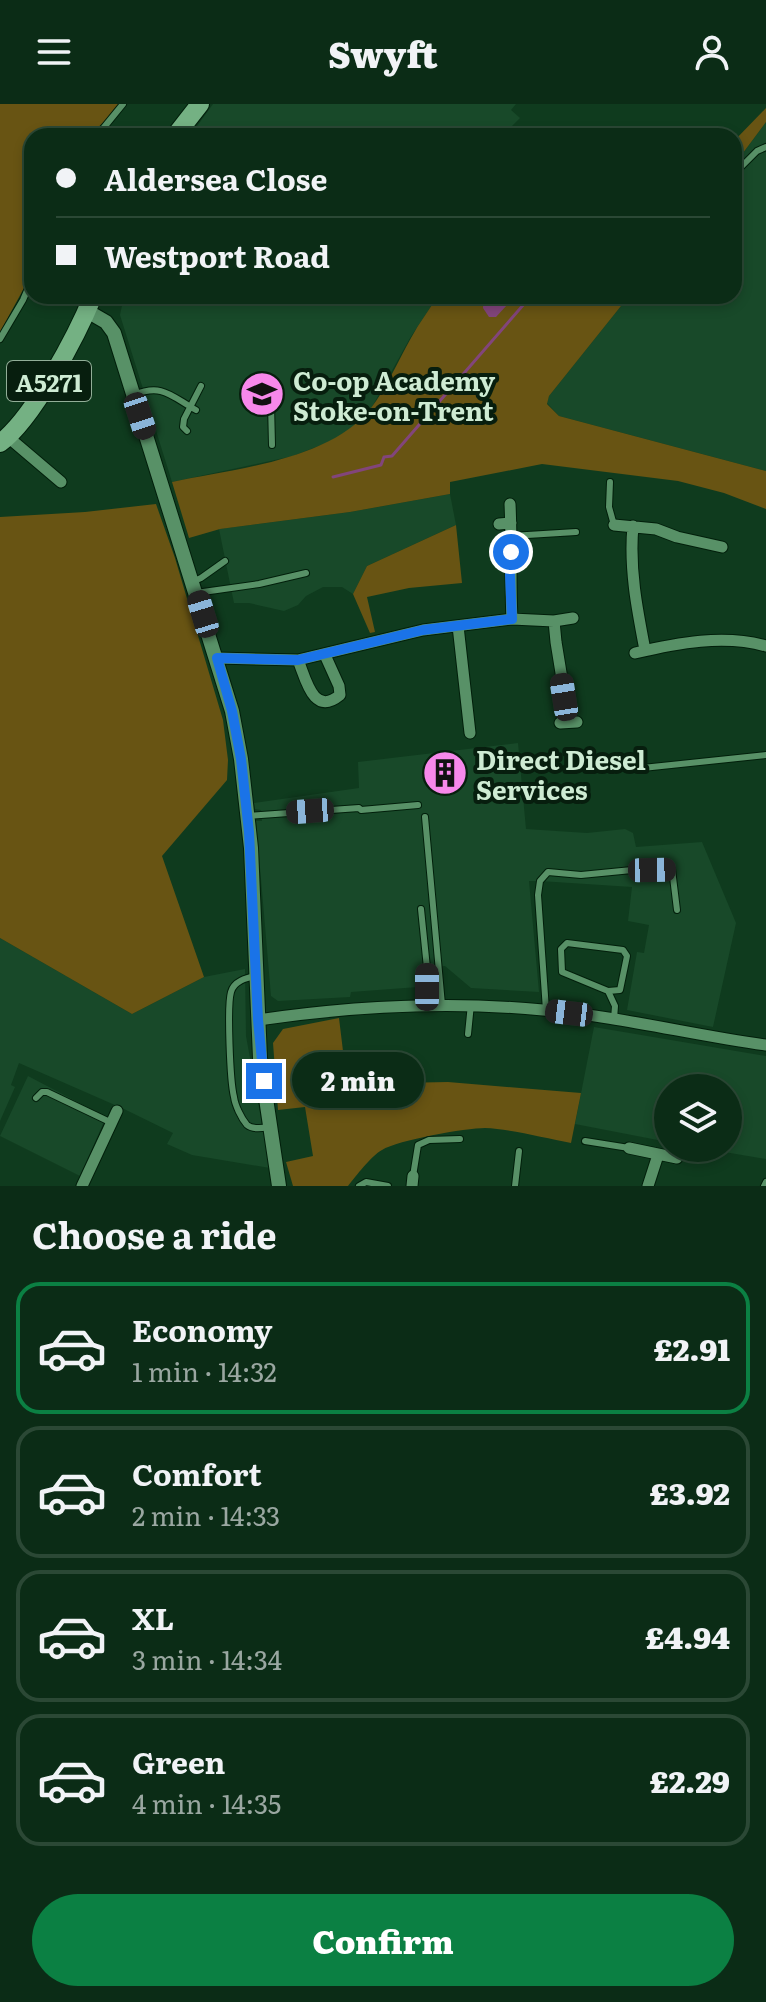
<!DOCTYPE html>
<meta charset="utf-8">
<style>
:root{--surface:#0b2c16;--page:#14341f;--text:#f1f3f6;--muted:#9aa7a1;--line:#2b4835;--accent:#0b8043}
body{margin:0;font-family:Literata,serif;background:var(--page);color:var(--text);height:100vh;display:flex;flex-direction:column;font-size:30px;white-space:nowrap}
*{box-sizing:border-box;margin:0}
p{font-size:26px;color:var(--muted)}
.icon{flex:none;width:44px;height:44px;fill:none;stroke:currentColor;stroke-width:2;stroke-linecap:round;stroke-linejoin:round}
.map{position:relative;height:1082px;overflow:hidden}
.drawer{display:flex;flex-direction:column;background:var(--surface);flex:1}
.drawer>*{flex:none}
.guide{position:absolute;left:24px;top:24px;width:718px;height:176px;border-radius:24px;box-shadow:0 4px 12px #0003,0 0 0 2px var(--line);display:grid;align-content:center;height:176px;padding:0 32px;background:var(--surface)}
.controls{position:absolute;left:654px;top:970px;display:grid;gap:16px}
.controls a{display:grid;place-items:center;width:88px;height:88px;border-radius:50%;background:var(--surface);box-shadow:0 4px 12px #0003,0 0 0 2px var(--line);font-size:40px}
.end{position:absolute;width:36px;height:36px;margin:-18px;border:10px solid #1a73e8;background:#fff;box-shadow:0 0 0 4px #fff}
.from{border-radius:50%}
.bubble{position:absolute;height:56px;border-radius:28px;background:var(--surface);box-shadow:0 4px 12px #0003,0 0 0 2px var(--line);font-size:26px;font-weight:800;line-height:56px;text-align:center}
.car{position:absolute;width:24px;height:48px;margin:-24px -12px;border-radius:10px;box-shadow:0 0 6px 2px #0007;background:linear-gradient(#222 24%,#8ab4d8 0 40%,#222 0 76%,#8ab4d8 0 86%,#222 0)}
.guide b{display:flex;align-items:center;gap:28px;height:76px;font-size:30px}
.guide b+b{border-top:2px solid var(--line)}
.guide i{width:20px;height:20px;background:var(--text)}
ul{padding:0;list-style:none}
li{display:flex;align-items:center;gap:24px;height:132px;margin:0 16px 12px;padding:0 16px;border:4px solid var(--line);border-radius:24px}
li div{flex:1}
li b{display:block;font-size:30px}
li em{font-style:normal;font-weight:800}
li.selected{border-color:var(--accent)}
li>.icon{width:72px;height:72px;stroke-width:1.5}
h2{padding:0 32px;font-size:36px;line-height:96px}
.cta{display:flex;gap:16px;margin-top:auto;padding:16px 32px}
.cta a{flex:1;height:92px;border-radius:48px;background:var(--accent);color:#fff;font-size:32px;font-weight:800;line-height:92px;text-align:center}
header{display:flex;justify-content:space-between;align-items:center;height:104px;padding:0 32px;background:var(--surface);font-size:36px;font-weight:800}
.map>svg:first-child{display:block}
</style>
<header><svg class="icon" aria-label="menu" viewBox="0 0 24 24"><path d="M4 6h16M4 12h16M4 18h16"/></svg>Swyft<svg class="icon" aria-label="person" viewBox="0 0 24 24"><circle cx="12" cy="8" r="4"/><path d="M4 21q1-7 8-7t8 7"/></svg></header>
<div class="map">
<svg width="766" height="1082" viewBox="0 0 766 1082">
<rect width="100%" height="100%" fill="#0f3b1e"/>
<!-- built -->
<path fill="#184929" d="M213 0H516L511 6 520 14 502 32H190Z
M766 18V367L559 312 547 299 549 292 629 192H734V61Z
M124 192H438L410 234 372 303 356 321 334 336 293 352 172 378 120 211Z
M450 390 456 421 367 462 353 490 342 483H323L306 492 298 501 284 507 249 499H234L219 425 350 408Z
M518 639 526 725 587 729 625 725 633 729 636 743 702 738 736 819 713 923 627 906 637 848 644 849 649 821 628 817 632 783 540 777H529L539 888 471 884 445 862 425 864 418 883 351 888 350 893 278 897 271 892 256 717H262L261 706 255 705 254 699 359 684 358 658Z
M0 834 132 910 204 873 245 865 246 932 270 1064 192 1051 167 1040 173 1029 124 1005 19 959 11 981 15 983 0 1017Z
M594 923 766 952V1055L701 1044H728V984H668V1038L575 1020Z
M28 972 106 1013 80 1072 0 1032Z"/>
<!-- green -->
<path fill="#685413" d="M0 0H119L113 9 89 32H32V161L24 184 0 228Z
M766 4V18L734 61V37Z
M438 192H629L549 292 547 300 559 312 766 367V405L724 389 678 377 542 360 450 378V390L350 408 220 425 189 434 172 378C234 365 331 356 371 304 387 283 398 257 411 234 419 219 429 206 438 192Z
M156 400 175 454 223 616 228 656 227 676 162 752 204 873 132 910 0 834V413L85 408Z
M456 421 462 479 409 484 367 493 375 528 370 529 353 490 367 462Z
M339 914 347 980 448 978 581 989 571 1039C545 1034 510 1025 485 1024 466 1024 398 1036 382 1046 371 1052 356 1072 348 1082H293L286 1058 313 1052 305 1003 278 1006 273 939 283 925Z"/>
<!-- water -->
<path fill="#82457b" d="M484 192H502L507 201 496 213H489L483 204Z"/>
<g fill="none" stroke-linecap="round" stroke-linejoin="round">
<!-- stream -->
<path stroke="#82457b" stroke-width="3" d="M333 373 381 361 384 353 392 352 531 192"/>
<!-- service casing -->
<g stroke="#021f0b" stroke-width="8">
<path id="service" d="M93 32 101 27 123 0
M734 70 757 47 766 43
M734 130 736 132
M0 235 23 196 32 175
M134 291C162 279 171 292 196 306
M271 300 272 341
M187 327 183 323 184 315 201 282
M610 378 609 403 614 421
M511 432 576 428
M192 478 201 474 225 457
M196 489 259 480 306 469
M633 665 766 651
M247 712 359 704 361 706 418 701
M425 713 442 901
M421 805 427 864V901
M256 872C246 874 234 877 231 888 227 902 230 977 234 993 235 1001 241 1014 247 1021 253 1026 263 1024 271 1023
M608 887 562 868 561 845 567 839 623 846 627 852 620 886 608 887 615 902 614 915
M546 906 538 791 540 777 548 768 581 771 632 766 672 765 677 806
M468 930 471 900
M36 994 42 988H47L112 1019
M585 1037 629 1044
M413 1072 418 1041 429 1036 460 1035
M359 1082 366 1078 388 1082
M515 1082 519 1047
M764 1082 766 1078"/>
</g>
<!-- minor casing -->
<g stroke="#021f0b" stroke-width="13">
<path id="minor" d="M8 333 61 378
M510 400C512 439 510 476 512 515
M499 420 511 419
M614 421 656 425 677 433 722 443
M633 422C629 464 637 505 645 546
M554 517 556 538 569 618
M458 522 470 629
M635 549C677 539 724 530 766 542
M217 554 298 556 423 526 512 515 554 517 573 514
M298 556C306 575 313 613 340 591L339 582 325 551
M560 619 577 618
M258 916C354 902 447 897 543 906 618 912 692 931 766 941
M629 1044 677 1054
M82 1082 117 1007
M412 1082 413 1072
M648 1082 658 1051"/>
</g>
<!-- tertiary casing -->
<g stroke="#021f0b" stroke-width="16">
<path id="tertiary" d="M87 207 106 218 114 229 232 607 241 655 251 744 260 954 279 1082"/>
</g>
<!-- primary casing -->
<g stroke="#021f0b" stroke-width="20">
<path id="primary" d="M175 32 200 0
M0 339C33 315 77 231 93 192"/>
</g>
<!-- service -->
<use href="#service" stroke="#589167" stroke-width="6"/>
<!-- minor -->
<use href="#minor" stroke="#589167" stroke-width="11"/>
<!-- tertiary -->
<use href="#tertiary" stroke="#589167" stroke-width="14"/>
<!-- primary -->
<use href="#primary" stroke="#74b183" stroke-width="18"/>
</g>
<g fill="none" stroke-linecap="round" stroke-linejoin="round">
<!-- route -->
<path stroke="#1a73e8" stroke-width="10" d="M264 977 258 916 249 728 241 655 232 607 217 554 298 556 423 526 512 515 510 471 511 448"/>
</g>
<!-- icons -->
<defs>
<g id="school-disc" transform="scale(2.3)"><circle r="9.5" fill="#f788eb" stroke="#071e0e"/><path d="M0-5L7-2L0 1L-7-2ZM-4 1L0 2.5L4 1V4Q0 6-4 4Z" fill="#111"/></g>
<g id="building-disc" transform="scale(2.3)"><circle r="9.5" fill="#f788eb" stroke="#071e0e"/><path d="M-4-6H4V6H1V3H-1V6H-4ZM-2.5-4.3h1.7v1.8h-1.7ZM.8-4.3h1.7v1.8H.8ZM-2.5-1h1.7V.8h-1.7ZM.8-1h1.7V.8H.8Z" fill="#111"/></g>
</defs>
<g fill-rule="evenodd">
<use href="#school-disc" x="262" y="290"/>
<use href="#building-disc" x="445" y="669"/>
</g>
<g text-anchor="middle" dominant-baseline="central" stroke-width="8" stroke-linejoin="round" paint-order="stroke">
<!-- shield labels -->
<rect fill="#071e0e" stroke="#92ae98" stroke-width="2" x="7" y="257" width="84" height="40" rx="6"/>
<g font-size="24" font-weight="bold" fill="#ceebd3">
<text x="49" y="277">A5271</text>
</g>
<!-- poi labels -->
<g font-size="26" font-weight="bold" fill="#ceebd3" stroke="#071e0e" text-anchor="start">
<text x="293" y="275">Co-op Academy<tspan x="293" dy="30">Stoke-on-Trent</tspan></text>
<text x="476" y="654">Direct Diesel<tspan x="476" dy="30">Services</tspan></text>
</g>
</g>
</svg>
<div class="controls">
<a><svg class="icon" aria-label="layers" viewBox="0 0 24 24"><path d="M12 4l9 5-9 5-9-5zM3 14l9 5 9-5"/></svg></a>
</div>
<i class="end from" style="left:511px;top:448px"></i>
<i class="end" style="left:264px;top:977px"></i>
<div class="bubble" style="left:292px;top:948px;width:132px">2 min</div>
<i class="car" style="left:140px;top:312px;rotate:162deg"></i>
<i class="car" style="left:203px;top:510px;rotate:343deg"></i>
<i class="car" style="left:564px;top:593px;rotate:351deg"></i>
<i class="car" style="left:310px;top:707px;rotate:266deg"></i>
<i class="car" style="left:652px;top:766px;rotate:89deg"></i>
<i class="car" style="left:427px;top:883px;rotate:0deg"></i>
<i class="car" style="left:569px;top:909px;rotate:277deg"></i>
<div class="guide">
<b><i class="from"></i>Aldersea Close</b>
<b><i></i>Westport Road</b>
</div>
</div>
<section class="drawer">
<h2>Choose a ride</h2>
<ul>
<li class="selected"><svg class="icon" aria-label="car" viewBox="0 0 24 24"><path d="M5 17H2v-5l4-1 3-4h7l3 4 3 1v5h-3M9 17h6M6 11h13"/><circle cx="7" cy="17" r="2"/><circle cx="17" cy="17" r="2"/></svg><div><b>Economy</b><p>1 min · 14:32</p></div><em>£2.91</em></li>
<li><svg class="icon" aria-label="car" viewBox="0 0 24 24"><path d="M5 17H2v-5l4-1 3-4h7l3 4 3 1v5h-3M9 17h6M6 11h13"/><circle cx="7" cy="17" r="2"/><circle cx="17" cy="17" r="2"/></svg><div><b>Comfort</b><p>2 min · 14:33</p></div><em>£3.92</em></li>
<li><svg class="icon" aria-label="car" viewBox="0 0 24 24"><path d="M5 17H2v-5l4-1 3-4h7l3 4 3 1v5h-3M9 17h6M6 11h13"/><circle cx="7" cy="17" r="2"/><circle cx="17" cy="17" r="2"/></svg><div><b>XL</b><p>3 min · 14:34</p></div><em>£4.94</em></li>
<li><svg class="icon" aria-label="car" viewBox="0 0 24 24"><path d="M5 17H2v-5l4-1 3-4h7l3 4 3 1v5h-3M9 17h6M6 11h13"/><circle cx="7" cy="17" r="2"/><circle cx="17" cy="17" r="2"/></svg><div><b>Green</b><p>4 min · 14:35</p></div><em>£2.29</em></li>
</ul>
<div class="cta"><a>Confirm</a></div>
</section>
